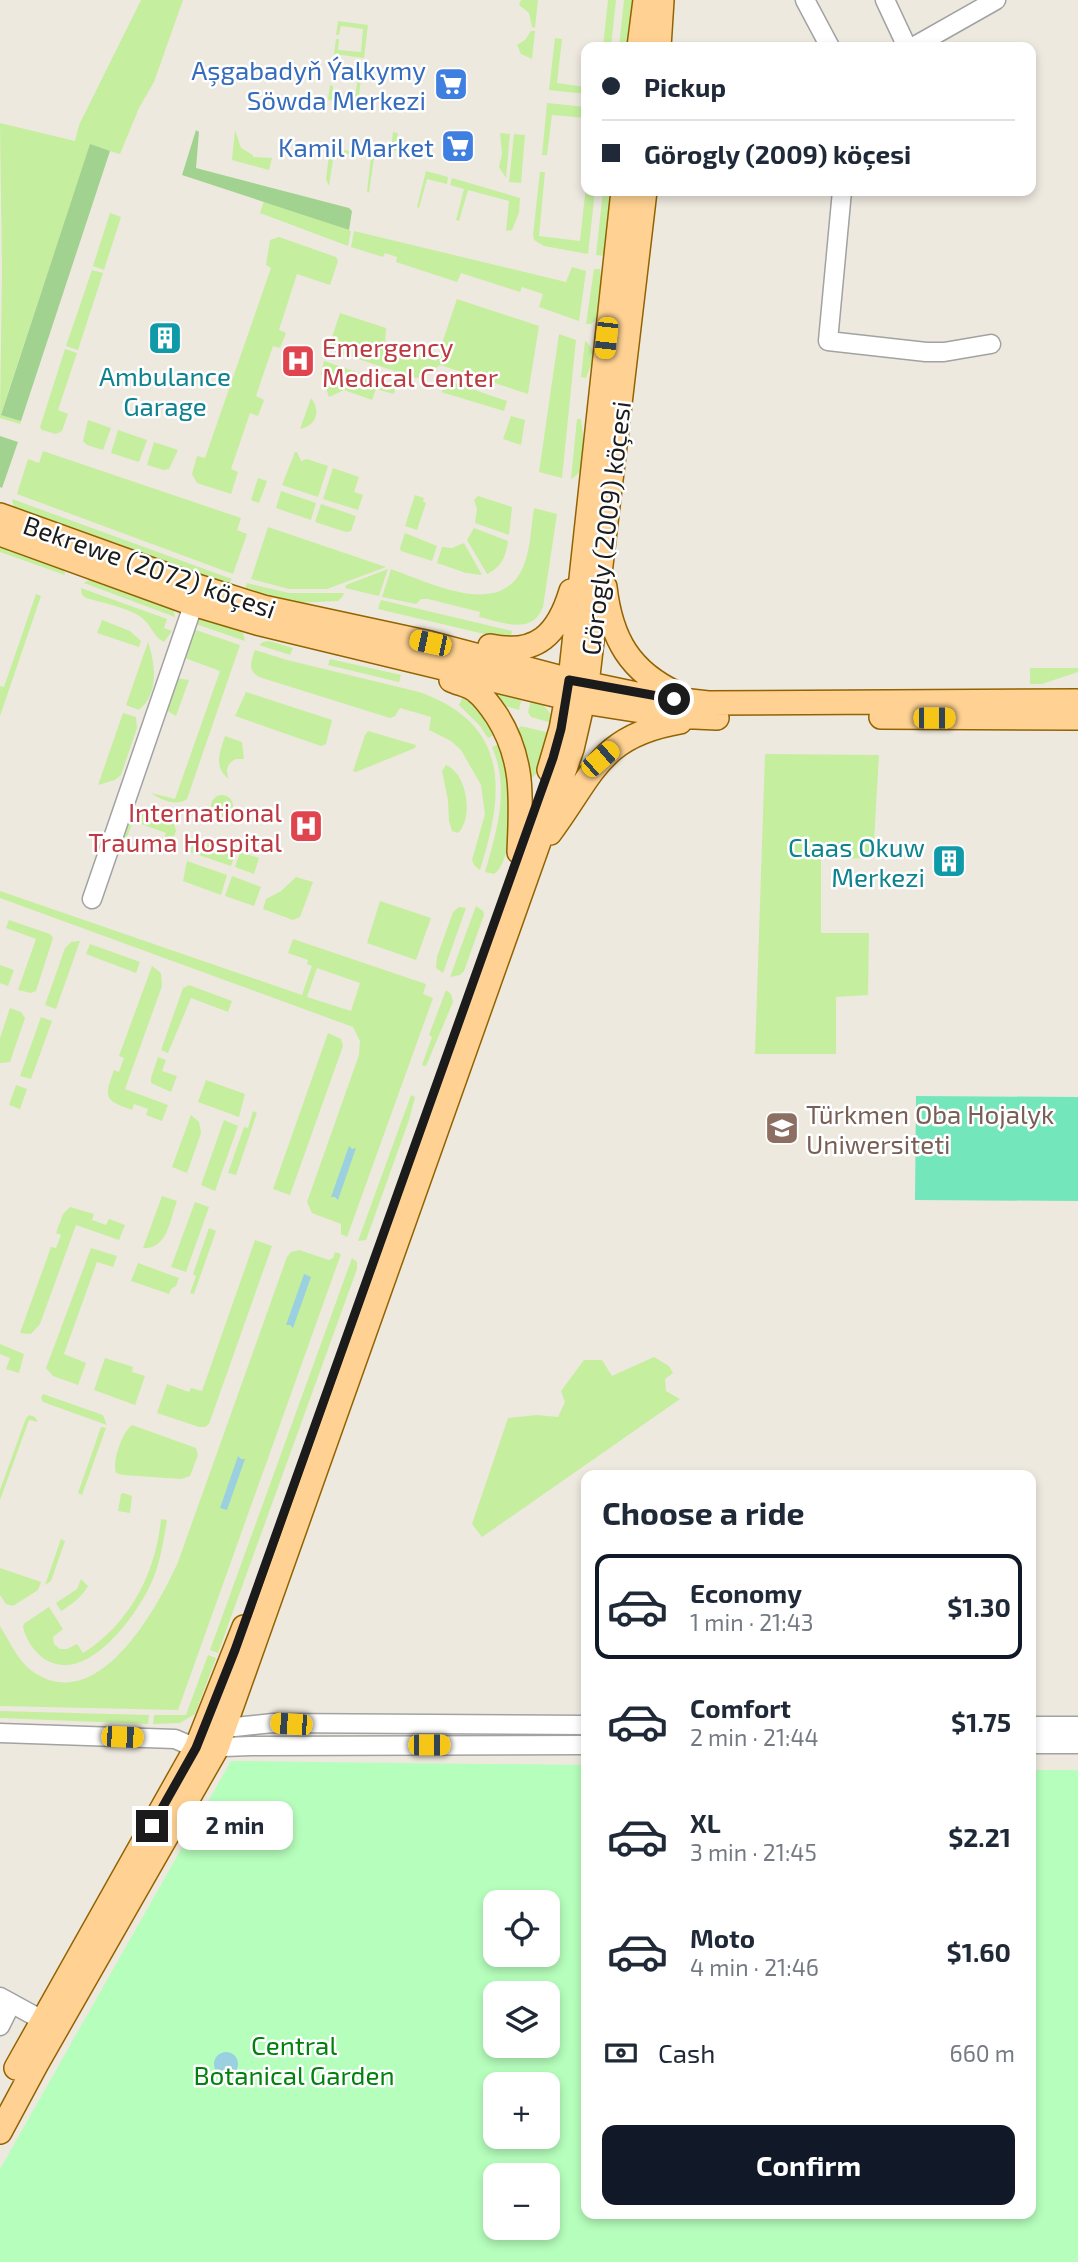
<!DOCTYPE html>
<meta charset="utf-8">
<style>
:root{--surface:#fff;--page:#f6f6f7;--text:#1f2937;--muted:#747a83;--line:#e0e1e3;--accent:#111827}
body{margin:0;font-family:"Exo 2",sans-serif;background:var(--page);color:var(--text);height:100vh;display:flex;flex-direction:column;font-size:26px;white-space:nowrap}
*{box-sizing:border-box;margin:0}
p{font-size:23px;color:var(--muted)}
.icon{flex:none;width:38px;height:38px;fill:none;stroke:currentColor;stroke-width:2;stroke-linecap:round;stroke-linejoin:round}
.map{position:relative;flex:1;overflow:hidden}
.panel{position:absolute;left:581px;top:1470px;width:455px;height:749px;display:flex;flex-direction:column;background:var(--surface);border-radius:14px;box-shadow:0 4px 10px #0003}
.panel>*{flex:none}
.banner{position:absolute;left:581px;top:42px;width:455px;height:154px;border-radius:14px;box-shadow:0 4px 10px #0003;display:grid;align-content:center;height:154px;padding:0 21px;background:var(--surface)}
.fabs{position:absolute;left:483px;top:1890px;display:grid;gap:14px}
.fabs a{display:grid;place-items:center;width:77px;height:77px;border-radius:14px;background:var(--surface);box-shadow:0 4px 10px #0003;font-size:35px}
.end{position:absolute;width:32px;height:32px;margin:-16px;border:9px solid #1b1b1b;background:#fff;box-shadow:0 0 0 4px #fff}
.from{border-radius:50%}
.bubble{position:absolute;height:49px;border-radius:14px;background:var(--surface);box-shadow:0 4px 10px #0003;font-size:23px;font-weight:700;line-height:49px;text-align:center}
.car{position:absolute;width:21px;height:42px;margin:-21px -10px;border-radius:9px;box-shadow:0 0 5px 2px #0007;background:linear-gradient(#f5c518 24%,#345 0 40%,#f5c518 0 76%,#345 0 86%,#f5c518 0)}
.banner b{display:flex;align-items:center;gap:24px;height:66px;font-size:26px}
.banner b+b{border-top:2px solid var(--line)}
.banner i{width:18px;height:18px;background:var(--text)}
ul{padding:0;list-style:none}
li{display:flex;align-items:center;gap:21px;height:105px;margin:0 14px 10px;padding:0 7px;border:4px solid transparent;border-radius:14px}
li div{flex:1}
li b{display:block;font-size:26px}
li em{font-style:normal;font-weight:700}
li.on{border-color:var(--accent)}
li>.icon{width:63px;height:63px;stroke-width:1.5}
h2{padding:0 21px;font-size:32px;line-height:84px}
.pay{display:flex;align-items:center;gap:18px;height:77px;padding:0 21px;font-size:26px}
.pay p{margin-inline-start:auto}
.primary-button{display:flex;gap:14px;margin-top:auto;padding:14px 21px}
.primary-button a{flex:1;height:80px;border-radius:14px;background:var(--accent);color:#fff;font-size:28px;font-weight:700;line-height:80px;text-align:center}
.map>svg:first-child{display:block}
</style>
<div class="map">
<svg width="1078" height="2262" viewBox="0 0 1078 2262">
<rect width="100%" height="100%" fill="#eee9df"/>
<!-- grass -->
<path fill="#c5ee9f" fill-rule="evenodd" d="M141 0H183L154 82 139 108 120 154 90 145 1 414 21 421 20 424 0 418 2 270 0 123 75 141 79 125Z
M521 0H538L535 28 532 27 529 13 519 5Z
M608 0H616L611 47H603Z
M624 0H634L628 47H619Z
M338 21 368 25 364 58 334 54 336 39H339L338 50 361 52 363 29 341 26 339 35H336Z
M531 31H535L532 59 521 54 517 45 525 40Z
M555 38 562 39 557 83 586 87V94L549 90Z
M332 68 362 71 358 104 328 100 330 85 333 86 332 96 355 99 358 76 335 72 333 82 331 81Z
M547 103 586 107V118L552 115 547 155H542Z
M235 130 241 148 253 155V157L272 158 269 170 232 160Z
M393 132 398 133 397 139 416 153 391 150Z
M500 133 510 134 506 178 499 167 502 154Z
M514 134 525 135 521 183 509 182Z
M330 148 349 151V154L334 153 329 186 326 179Z
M353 151 392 156V160L374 158 369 193 367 191 371 157 353 155Z
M426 171 448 177 447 184 427 179 419 208 417 207Z
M540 172H545L539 236 580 241 586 185V191H595L588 254 544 246 534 240 533 235Z
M452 178 520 198 519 213 512 230 506 231 509 201 468 190 459 221 456 220 464 189 450 185Z
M603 191H612L605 256 596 255Z
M264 201 351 231 348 246 260 213Z
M110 213 121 217 104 270 93 266Z
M354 231 566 282 572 267 586 271 579 321 539 307 543 294 522 287 520 292 461 273 457 282 396 262 397 257 385 253 383 257 351 247Z
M279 237 336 257 338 261 330 285 297 274 279 330 286 333 280 348 273 346 256 396 264 400 258 416 250 413 231 469 238 472 231 494 197 483 192 474 197 456 205 458 271 268 266 265 270 240Z
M594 269H600L602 284 596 320 591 324H586Z
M92 270 103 273 78 350 66 346Z
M457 299 539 326 528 394 440 365 422 377 416 378 328 349 340 313 386 328 385 344 436 361Z
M559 334 576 340 562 478 539 472Z
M585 341C599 351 591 364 586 378L581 377Z
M65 349 77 353 58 410 68 414 62 431 56 434 42 430 40 427Z
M324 361 392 384 395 388 394 394 376 389 372 400 344 390 329 397 321 374Z
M454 383 507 401 504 411 441 392 447 385Z
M311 398C321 411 317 425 300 429Z
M511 416 525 420 521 445 503 439Z
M577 419H581C583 436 590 471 571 479Z
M88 420 111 428 103 450 87 445 83 441Z
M118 430 147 440 139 462 111 453Z
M154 442 178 450 169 469 164 470 147 465Z
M43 451 241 518 237 530 247 534 233 574 17 494 28 459 39 463Z
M295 452H297L301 461 307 459 328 466 318 497 282 485Z
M333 468 359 477 354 492 363 495 358 510 323 499Z
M258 478 267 481 259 503 251 500Z
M281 491 316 503 311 520 276 508Z
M415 495 424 498 423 502 426 503 417 530 405 526Z
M478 496 512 507 509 535 475 523 477 509 474 500Z
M12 499 232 579 228 585 14 508Z
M321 504 356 516 351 531 346 532 315 522Z
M534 508 557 514 543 607C532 636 502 622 479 617L480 612 428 599H421L416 604 382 597 391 569C431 583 505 622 525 562 531 545 531 526 534 508Z
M268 527 386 567 327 589H289L251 579Z
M474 528 508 541C506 556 502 567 487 574L467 540Z
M405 533 437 546 432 561 401 551 400 548Z
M0 543 64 568 65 575 0 552Z
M464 543 482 575 466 573 437 563 442 547 452 548Z
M388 569 379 596 345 588 346 585Z
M92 578 173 609 175 617 84 583Z
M247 583 289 593H344L343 596 338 601 294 603 244 592Z
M81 588 167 619 164 628 172 631 164 642C154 638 151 624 141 617 126 607 103 603 86 598L82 595Z
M36 594 41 596 0 716V686L4 687Z
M381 600 512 631 510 640 378 609Z
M196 617 209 619 239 630 243 633 245 641 190 622Z
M102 620 130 631 141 641 139 647 97 633Z
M190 628 240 645 187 799C177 807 161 800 151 793L175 799 220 671 182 657Z
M269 641 293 648 290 655 259 645 263 642Z
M148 642C154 660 158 684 147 701 145 705 141 707 139 710L126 705Z
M255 650 287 660 419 692C510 724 505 791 480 870L474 865 472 860 485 814 481 785 461 750 451 741 429 730 431 717 400 708 395 716 390 718 259 677C247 670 251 661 255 650Z
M330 659 401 675 399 682 328 665Z
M1030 668H1078V672L1042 684H1030Z
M175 678 189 680 176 716 166 710Z
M489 689 522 697 519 710 498 704Z
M246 692 332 720 326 744 321 746 235 716Z
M465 692 494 735 488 738 480 726 459 705Z
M531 700C542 703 552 710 552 723L531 717 528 712Z
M123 713 136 717 137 728 121 775 115 780 98 785Z
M521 726 550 733 536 774 533 777H530L514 732Z
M368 731 416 745 415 748 356 772 353 771 365 735Z
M225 736 242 742 244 759H236C227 763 225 771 229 779 213 767 220 752 225 736Z
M499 744C509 767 518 859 494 874L485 872C497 831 510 788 492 747Z
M765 754 879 755 873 858 821 859V933H869L868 995 836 997V1054H755Z
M446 765C467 773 474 818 458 833L452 831 449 821 448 800 442 771Z
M211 806a11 11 0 1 1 22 0a11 11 0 1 1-22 0Z
M134 809 174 823 176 831 168 853 160 850 166 833 133 821 126 840 119 837 131 810Z
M195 837 236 851 231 866 190 852Z
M240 852 259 858 254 874 235 867Z
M187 861 227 875 221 895 183 881Z
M232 876 261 887 254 906 225 896Z
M296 877 313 882 300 917 293 920 263 909 266 899 281 891Z
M0 891 302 995 312 966 307 964 308 960 288 953 293 939 426 984 423 994 433 998 347 1237 341 1234V1224L312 1213 307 1202 359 1055 360 1041 353 1027 0 898ZM317 968 360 983 351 1011 307 997Z
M380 901 431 918 416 960 367 943Z
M476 906 483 911 484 915 464 971 460 975 450 977Z
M459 907 466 908 443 973 436 968 437 957 453 912Z
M9 920 50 934 53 938 36 991 31 993 18 990 36 939 6 928Z
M80 941 56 1009 45 1005 65 948 71 942Z
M90 944 140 962 136 973 86 954Z
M0 965 14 970 8 986 0 983Z
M152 966 161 973 162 986 125 1089 168 1105 162 1121 146 1115 148 1109 134 1104 132 1110C104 1100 104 1098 114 1070L119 1072 124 1058 119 1056Z
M189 985 232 1001 228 1012 191 998 168 1053 161 1050 183 988Z
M446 990 451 994 453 1002 426 1066 422 1065 432 1037 429 1035Z
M10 1008 21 1012 25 1018 10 1062 0 1063V1038Z
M41 1017 52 1021 31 1079 20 1076Z
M328 1033 341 1039 343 1046 290 1195 273 1189Z
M158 1057 166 1060 162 1071 177 1076 171 1092 151 1083V1078Z
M206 1080 245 1094 239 1117 198 1102Z
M16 1085 27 1089 20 1109 9 1105Z
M411 1095 415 1097 409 1120 366 1240 358 1241Z
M253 1111 257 1113 236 1175 228 1173 244 1127 248 1128Z
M191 1115 199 1122 201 1133 187 1173 172 1167Z
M224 1120 238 1126 215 1191 201 1185Z
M162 1196 177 1201C170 1220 167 1250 143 1248Z
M195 1202 209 1207 186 1272 171 1267Z
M70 1207 94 1214 92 1220 106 1225 109 1219 125 1225 119 1240 76 1225 40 1324 31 1334 20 1333 51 1247 56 1248 61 1235 56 1233 63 1214Z
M209 1228 216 1231 194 1294 190 1293 196 1276 193 1274Z
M255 1240 272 1246 209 1424 205 1427H199L157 1413 167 1384 189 1392 191 1388 202 1391Z
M91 1248 117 1256 113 1267 97 1262 64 1354 86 1363 78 1385 53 1376 46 1368Z
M299 1250 329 1260 333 1258 335 1252 341 1254 178 1710 0 1706V1626C10 1642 19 1663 35 1673 99 1715 158 1607 178 1562L287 1257 291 1252Z
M352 1258 357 1262V1269L218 1653 210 1650Z
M138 1263 179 1278 176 1286 171 1289 169 1294 131 1281Z
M0 1344 24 1354 19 1373 6 1369 10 1358 0 1354Z
M654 1357 669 1366 673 1373 665 1379 666 1391 680 1399 482 1537 472 1524 508 1418 537 1415 558 1417 565 1402 561 1391 584 1360H602L612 1376Z
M105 1358 133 1367 132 1372 145 1376 135 1405 94 1390Z
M43 1394 103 1415 107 1425 43 1402 41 1398Z
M29 1415 35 1417 38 1422 29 1420 0 1500V1490L26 1418Z
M132 1425 196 1448 198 1455 190 1476 181 1479 123 1475 116 1473C112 1462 122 1432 132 1425Z
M101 1427 106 1428 82 1495 78 1493Z
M123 1493 132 1496 130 1513 118 1511 121 1494Z
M161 1519 167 1520 166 1526C163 1544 160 1562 153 1579 140 1611 90 1683 48 1661 36 1655 25 1639 23 1626L25 1623 49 1607 63 1629 53 1637 54 1644 60 1649H67L77 1644 83 1653C130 1624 156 1572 161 1519Z
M61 1539 65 1541 51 1581 45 1585Z
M0 1568 41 1582 38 1590 13 1606 6 1604 0 1595Z
M81 1579 88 1586C81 1598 72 1604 61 1611L56 1603 77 1589Z
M208 1655 216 1658 195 1714 180 1723 153 1724 154 1715H186Z
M0 1711 149 1715 148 1724 0 1718Z"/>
<!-- forest -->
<path fill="#a2d28f" d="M196 130 199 132 196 168 349 208 352 211 349 230 182 175Z
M90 144 110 151 21 421 1 415Z
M0 436 18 442 2 488 0 487Z"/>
<!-- park -->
<path fill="#b6febc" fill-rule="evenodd" d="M231 1761 586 1765V2214H1031V1770H1078V2262H0V2169ZM495 1902H548V1955H495ZM495 1993H548V2046H495ZM495 2084H548V2137H495ZM495 2175H548V2228H495Z"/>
<!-- pitch -->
<path fill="#74e6bb" d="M916 1096 1078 1097V1201L915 1200Z"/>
<!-- water -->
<path fill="#9bd0e1" d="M349 1146 352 1149 356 1148 338 1200 335 1197H331Z
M304 1274 311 1277 293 1328 290 1325H286Z
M238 1456 241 1459H245L227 1510 220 1508Z
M214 2064a12 12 0 1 1 24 0a12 12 0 1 1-24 0Z"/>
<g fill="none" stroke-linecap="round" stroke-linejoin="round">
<!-- minor casing -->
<g stroke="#a2a2a2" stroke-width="21">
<path id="minor" d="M805 0 830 47
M885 0 907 47
M913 47 996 0
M842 191 828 341 926 352H944L991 344
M92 899 197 594
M1031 1726H1078
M216 1729 273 1723 586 1725
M0 1733 175 1739 196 1748 251 1746 586 1745
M1031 1744H1078
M0 1997 42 2020
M0 2026 11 2004"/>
</g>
<!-- major casing -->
<g stroke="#926300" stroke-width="26">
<path id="major" d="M639 47 645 0
M659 47 662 0
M0 515 200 587 263 607 430 643 570 680 646 696 708 703 1078 701
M0 534 193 604 257 623 584 702 673 716 717 718
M605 587C611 639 630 672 678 694
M490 646C537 656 558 634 571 591
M451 680C459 684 469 685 476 691 484 697 491 707 497 716 525 760 521 802 519 852
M881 717 1078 718
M549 770 561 729 570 680 623 191
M550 833C594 774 599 736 680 722
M16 2068 196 1748 244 1627
M0 2132 36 2065 217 1748 572 749 587 684 645 191"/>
</g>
<!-- minor -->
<use href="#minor" stroke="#fff" stroke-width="18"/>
<!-- major -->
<use href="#major" stroke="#ffd293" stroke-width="23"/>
</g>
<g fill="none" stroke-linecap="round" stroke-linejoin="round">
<!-- route -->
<path stroke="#1b1b1b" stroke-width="9" d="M152 1826 196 1748 235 1650 553 758 561 729 569 680 674 699"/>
</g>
<!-- icons -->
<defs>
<g id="supermarket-square" transform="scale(1.75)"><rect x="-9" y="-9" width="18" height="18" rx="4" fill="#3f7fe0" stroke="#fff"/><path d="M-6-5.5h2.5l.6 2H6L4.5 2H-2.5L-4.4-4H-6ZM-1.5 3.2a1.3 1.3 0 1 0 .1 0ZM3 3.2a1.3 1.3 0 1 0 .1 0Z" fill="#fff"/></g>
<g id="building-square" transform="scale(1.75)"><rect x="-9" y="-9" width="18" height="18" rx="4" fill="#0f9aa8" stroke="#fff"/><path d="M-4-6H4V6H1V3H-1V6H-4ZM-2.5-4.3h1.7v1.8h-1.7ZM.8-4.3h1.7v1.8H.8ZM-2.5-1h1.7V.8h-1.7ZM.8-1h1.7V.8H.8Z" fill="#fff"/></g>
<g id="hospital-square" transform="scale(1.75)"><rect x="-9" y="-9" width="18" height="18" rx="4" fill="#e0444e" stroke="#fff"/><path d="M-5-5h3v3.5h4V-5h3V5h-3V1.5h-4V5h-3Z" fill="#fff"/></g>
<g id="university-square" transform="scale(1.75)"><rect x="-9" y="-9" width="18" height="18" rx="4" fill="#8d6e63" stroke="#fff"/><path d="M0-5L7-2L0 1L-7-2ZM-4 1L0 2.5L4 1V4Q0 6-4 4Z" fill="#fff"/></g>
</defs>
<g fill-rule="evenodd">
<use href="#supermarket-square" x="451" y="84"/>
<use href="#supermarket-square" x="458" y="146"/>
<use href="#building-square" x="165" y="338"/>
<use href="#hospital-square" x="298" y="361"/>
<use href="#hospital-square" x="306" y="826"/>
<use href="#building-square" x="949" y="861"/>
<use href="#university-square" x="782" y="1128"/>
</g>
<g text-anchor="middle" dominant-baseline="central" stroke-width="5" stroke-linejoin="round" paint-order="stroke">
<!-- shop labels -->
<g font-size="26" fill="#366cbe" stroke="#fff" text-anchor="end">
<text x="426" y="69">Aşgabadyň Ýalkymy<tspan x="426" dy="30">Söwda Merkezi</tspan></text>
<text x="434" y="146">Kamil Market</text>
</g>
<!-- health labels -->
<g font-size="26" fill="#be3a42" stroke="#fff" text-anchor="start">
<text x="322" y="346">Emergency<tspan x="322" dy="30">Medical Center</tspan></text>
<text x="282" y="811" text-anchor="end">International<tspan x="282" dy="30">Trauma Hospital</tspan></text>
</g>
<!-- culture labels -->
<g font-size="26" fill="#0d838f" stroke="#fff">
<text x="165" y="375">Ambulance<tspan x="165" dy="30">Garage</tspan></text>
<text x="925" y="846" text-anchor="end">Claas Okuw<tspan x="925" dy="30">Merkezi</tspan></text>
</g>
<!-- street labels -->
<g font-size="26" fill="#1b1b1b" stroke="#fff">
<text transform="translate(605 528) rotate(-83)">Görogly (2009) köçesi</text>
<text transform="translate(150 566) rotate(19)">Bekrewe (2072) köçesi</text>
</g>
<!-- education labels -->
<g font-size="26" fill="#785e54" stroke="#fff" text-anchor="start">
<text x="806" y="1113">Türkmen Oba Hojalyk<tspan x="806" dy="30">Uniwersiteti</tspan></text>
</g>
<!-- park labels -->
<g font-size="26" fill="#01810d" stroke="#fff">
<text x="294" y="2044">Central<tspan x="294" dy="30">Botanical Garden</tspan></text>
</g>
</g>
</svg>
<div class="fabs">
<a><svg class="icon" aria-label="locate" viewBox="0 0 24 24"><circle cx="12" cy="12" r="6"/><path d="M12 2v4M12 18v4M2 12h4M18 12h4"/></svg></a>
<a><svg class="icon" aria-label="layers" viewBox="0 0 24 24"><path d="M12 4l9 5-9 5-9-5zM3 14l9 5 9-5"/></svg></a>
<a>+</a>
<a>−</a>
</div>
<i class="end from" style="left:674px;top:699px"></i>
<i class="end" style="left:152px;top:1826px"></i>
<div class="bubble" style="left:177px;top:1801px;width:116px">2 min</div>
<i class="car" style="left:606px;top:338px;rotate:186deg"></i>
<i class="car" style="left:430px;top:643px;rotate:282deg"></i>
<i class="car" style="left:934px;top:718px;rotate:90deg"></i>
<i class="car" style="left:600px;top:759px;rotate:49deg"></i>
<i class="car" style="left:291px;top:1724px;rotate:274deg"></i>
<i class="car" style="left:122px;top:1737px;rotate:92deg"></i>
<i class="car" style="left:429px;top:1745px;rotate:90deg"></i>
<div class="banner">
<b><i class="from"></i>Pickup</b>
<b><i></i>Görogly (2009) köçesi</b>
</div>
<section class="panel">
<h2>Choose a ride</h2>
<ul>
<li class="on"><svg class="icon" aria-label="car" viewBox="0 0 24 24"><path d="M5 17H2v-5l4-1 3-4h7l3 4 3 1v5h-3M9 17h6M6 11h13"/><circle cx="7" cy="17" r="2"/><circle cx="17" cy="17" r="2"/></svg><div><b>Economy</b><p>1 min · 21:43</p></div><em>$1.30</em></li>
<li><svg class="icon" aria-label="car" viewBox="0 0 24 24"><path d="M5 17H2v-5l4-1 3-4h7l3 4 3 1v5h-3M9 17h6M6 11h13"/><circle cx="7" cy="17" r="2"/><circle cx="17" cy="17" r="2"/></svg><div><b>Comfort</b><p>2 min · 21:44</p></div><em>$1.75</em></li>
<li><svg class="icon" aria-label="car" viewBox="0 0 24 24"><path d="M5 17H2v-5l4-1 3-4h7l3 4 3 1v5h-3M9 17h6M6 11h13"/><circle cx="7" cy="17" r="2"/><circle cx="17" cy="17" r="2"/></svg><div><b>XL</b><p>3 min · 21:45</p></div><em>$2.21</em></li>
<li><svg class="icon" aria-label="car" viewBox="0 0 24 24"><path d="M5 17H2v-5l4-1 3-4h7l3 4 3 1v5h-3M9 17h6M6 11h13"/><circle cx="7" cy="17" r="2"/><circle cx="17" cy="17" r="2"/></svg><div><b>Moto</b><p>4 min · 21:46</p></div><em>$1.60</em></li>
</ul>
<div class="pay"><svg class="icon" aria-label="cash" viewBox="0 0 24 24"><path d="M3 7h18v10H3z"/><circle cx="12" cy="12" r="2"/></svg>Cash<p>660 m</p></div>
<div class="primary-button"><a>Confirm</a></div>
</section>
</div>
